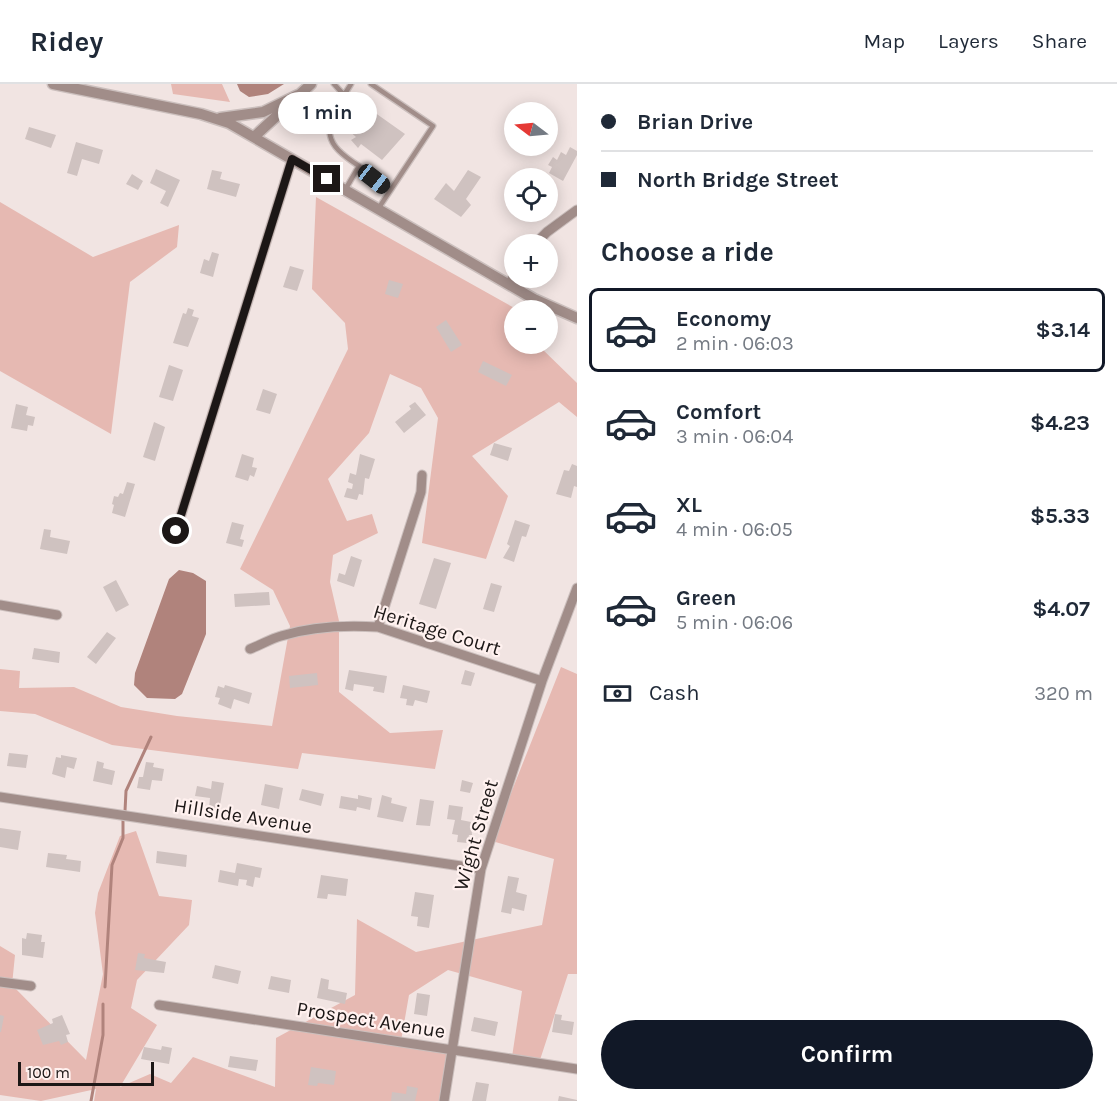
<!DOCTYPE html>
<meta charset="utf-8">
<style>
:root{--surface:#fff;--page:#f6f6f7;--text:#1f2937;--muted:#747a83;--line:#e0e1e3;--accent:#111827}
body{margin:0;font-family:Karla,sans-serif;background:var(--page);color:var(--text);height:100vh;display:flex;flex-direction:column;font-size:22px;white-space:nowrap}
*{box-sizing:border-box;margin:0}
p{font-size:20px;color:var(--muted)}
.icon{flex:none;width:33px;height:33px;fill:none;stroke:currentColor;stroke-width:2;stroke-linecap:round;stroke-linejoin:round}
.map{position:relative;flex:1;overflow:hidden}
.side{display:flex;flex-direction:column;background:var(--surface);width:540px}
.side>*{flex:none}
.banner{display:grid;align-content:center;height:132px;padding:0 24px;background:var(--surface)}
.needle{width:39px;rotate:286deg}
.buttons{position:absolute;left:504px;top:18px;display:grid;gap:12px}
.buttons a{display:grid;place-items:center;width:54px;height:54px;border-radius:50%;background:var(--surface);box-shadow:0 3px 15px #0003;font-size:30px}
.scale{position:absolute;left:18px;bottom:15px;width:136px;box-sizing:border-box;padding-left:6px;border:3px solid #1c1716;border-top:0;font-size:16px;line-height:21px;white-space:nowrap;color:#1c1716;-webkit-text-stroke:4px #fff1ef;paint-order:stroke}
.end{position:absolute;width:27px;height:27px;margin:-14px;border:8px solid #1c1716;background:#fff;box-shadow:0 0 0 3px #fff}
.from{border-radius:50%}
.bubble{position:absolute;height:42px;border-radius:21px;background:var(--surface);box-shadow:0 3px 15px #0003;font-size:20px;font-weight:700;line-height:42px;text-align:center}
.car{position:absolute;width:18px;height:36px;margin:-18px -9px;border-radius:8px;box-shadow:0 0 4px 2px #0007;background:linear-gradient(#222 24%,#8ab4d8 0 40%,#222 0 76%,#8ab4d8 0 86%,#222 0)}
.banner b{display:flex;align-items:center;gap:21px;height:57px;font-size:22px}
.banner b+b{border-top:2px solid var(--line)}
.banner i{width:15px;height:15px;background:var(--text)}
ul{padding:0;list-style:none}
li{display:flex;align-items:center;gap:18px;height:84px;margin:0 12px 9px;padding:0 12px;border:3px solid transparent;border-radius:9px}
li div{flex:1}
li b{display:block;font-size:22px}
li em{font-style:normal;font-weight:700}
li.active{border-color:var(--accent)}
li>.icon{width:54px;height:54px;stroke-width:1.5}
h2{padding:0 24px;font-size:27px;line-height:72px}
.pay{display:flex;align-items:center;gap:15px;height:66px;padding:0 24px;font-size:22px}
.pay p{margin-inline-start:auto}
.cta{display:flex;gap:12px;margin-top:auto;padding:12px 24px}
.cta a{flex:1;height:69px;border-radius:36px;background:var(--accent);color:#fff;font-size:24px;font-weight:700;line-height:69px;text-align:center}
header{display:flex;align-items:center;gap:36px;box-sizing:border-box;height:84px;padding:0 30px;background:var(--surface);border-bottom:2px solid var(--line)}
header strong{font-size:28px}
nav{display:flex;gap:33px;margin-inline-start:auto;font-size:21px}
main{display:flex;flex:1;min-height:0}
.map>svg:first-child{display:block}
</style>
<header>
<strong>Ridey</strong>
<nav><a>Map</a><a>Layers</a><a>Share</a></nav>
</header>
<main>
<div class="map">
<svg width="577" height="1017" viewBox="0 0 577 1017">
<rect width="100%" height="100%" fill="#f1e4e2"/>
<!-- green -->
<path fill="#e6b9b2" d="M171 0H222L230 18 173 10Z
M316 113 518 226H514V260H537L577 299V333L559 318 472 372 508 412 486 475 422 459 438 334 421 304 390 290 369 349 328 395 347 437 372 430 378 449 333 471 330 498 339 537V608L390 649 443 646 435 685 302 669 298 685 112 661 35 630 0 627V585L20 587 19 604 74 603 121 623 177 632 272 642 290 542 273 506 240 485 348 265 345 239 312 205Z
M0 118 93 173 179 141 177 163 130 198 111 350 0 287Z
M561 583 577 590V890H568L539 979 512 973 522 907 448 886 409 911 401 957 454 964 445 1017H94L96 1005 41 1017 0 1011V862L15 871 12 901 86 976 103 890 95 829 98 809 120 752 136 747 159 812 192 816 189 841 137 896 131 924 157 941 120 1003 150 990 171 999 193 973 275 1003 276 954 355 911 357 835 416 868 542 841 554 775 492 757Z"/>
<!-- water -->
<path fill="#b0837c" d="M237 0H284L268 10 249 13 240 7Z
M179 486 193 489 206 497V550L182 610 175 615 147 614 134 601 135 589 169 495Z"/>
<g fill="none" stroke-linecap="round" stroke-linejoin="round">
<!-- stream -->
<path stroke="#b0837c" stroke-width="3" d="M125 727 126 707 151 653
M105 903 112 781 123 754V736
M91 1017 103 951V920"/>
</g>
<!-- building -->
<path fill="#cfc2c0" d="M357 16 405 50 382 76 361 60 358 64 351 56 356 53 340 39Z
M29 43 56 51 51 64 25 55Z
M76 58 103 66 99 80 82 75 77 92 67 89Z
M570 63 577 67V71L563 97 549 89 552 83 548 81 553 73 557 76 561 68 566 71Z
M156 85 180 96 168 123 160 119 166 107 150 99Z
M212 86 222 88 220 95 240 100 236 113 207 105Z
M468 86 481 93 466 115 471 121 461 133 434 115 446 99 454 107Z
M132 90 143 97 138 106 126 100Z
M212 168 219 170 213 193 200 189 204 175 209 177Z
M290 182 304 186 297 207 283 203Z
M389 196 403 200 398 214 385 210Z
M188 224 194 226 192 232 199 234 188 263 173 259 183 229 186 230Z
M446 236 462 261 451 268 436 243Z
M483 277 512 291 506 302 478 288Z
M169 281 183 286 173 317 159 313Z
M263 305 277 310 270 330 256 326Z
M415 318 426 331 404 349 395 338 411 325 409 322Z
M16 320 28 323 26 331 35 333 33 342 28 341 27 347 11 344Z
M154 338 165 343 155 377 143 373Z
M494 359 512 364 508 377 490 371Z
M242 370 254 374 252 383 257 384 254 393 250 391 248 397 235 393Z
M360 370 375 375 369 395 365 394 363 411 359 410 357 416 344 413 347 404 352 405 353 400 348 398 350 389 356 391Z
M572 380 577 382V403L574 402 571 414 556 410 564 386 569 387Z
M127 398 135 400 125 433 112 429 114 421 112 420 114 412 118 413 120 409 123 410Z
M515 436 530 441 526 453 522 452 514 478 503 474 510 462 507 460Z
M232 438 244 441 240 455 244 456 242 463 226 459Z
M44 445 51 446 50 453 70 457 67 470 40 465Z
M351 472 362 476 354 503 337 497 339 489 345 491Z
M434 474 451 479 436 525 419 520Z
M116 496 129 521 116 528 103 503Z
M491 499 502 502 494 528 483 525Z
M269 508 270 521 235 523 234 510Z
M107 548 116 554 96 580 87 573Z
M34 564 60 568 59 579 32 575Z
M349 586 387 592 384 609 373 607 374 603 354 600 353 607 345 605Z
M465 586 475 589 471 602 461 600Z
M317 589 318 601 290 604 289 592Z
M225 601 252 609 249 620 234 615 231 625 218 620 220 614 215 613 218 602 224 604Z
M403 601 430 607 427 619 415 616 413 622 406 621 407 615 400 614Z
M9 669 28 671 26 684 7 682Z
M61 671 77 674 74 685 67 683 65 694 52 690 56 673 61 674Z
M97 677 104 679 103 684 115 687 112 701 93 697Z
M146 678 154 679 153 683 164 685 162 697 152 696 150 706 137 704 139 693H143Z
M462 696 473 699 470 709 460 707Z
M212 697 224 699 219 726 209 724 210 714 195 712 197 702 211 705Z
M265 700 283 704 279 725 261 721Z
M302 705 324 710 321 722 299 716Z
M358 711 372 714 370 726 357 723 356 727 339 724 341 712 358 715Z
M382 711 392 714 391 719 407 723 403 738 377 733Z
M420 715 434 717 430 742 416 741Z
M449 721 463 723 461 736 471 738 472 751H469L467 759 457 758 458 751 452 750 455 736 447 735Z
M0 744 21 747 18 766 0 763Z
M157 767 187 771 186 783 156 779Z
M48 769 67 771 66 775 81 777 80 788 46 783Z
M237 779 262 784 260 794 255 793 253 803 246 801 247 796 239 795 238 802 218 798 220 786 235 789Z
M321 791 348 795 346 812 328 810 327 815 317 814Z
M508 792 519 794 516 808 527 811 524 827 512 824 511 830 501 828Z
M415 808 434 811 429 844 417 842 418 833 411 832Z
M27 849 42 851 41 858H45L43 874 22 871V854L26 855Z
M138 869 145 870 144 874 166 878 164 889 135 886Z
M215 881 241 887 238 900 212 894Z
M271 892 291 896 289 909 268 905Z
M321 894 329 896 328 905 347 909 345 920 317 914Z
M417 909 430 911 427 932 414 930Z
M555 930 562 931 561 936 574 938 572 951 552 948Z
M0 931 4 932 1 948H0Z
M62 931 70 950 66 951 68 958 61 961 59 957 43 961 37 946 53 939 52 935Z
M474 933 498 938 495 952 471 947Z
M162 962 172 964 169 980 141 975 144 963 161 966Z
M230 972 258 976 256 987 228 983Z
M311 983 336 987 334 1001 318 999 317 1002 308 1001Z
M476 998 489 1000 486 1017H472Z
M407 1002 418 1004 415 1017H391L392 1008 406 1010Z
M559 1012 577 1016V1017H558Z"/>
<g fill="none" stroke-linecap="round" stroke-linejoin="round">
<!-- service casing -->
<g stroke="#cbbfbd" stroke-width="7">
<path id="service" d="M334 0 344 11C323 47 323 59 359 82L345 106
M371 0 433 42 378 125
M344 11 351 0
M359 82 389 107"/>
</g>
<!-- minor casing -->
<g stroke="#cbbfbd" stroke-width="11">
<path id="minor" d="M535 160 547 148 577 126
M509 200 514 192
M176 447 292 75
M0 521 57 531
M378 543 421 408 422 391
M250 565C261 561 270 555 281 552 313 542 345 541 378 543L542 597
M0 713 481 785
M0 898 31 902
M159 921 577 985
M444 1017 481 785 542 597 577 504"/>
</g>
<!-- tertiary casing -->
<g stroke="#cbbfbd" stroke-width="13">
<path id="tertiary" d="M53 0 201 30 229 39 534 215 577 234
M220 34 263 28 298 11
M255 52 311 0"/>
</g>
<!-- service -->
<use href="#service" stroke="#a18d89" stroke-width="4.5"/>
<!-- minor -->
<use href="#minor" stroke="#a18d89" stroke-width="9"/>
<!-- tertiary -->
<use href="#tertiary" stroke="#a18d89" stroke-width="10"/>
</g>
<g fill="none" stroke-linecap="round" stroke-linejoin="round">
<!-- route -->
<path stroke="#1c1716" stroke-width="8" d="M176 447 292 75 327 95"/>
</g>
<g text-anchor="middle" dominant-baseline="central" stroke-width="4.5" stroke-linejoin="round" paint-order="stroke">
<!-- street labels -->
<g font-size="20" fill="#1c1716" stroke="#fff1ef">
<text transform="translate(437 546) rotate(17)">Heritage Court</text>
<text transform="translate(243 732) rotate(9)">Hillside Avenue</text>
<text transform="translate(476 751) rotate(-74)">Wight Street</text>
<text transform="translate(371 936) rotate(9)">Prospect Avenue</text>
</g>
</g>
</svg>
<div class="buttons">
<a><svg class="needle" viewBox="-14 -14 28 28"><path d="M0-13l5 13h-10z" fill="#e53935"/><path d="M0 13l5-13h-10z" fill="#747a83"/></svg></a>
<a><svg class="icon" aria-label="locate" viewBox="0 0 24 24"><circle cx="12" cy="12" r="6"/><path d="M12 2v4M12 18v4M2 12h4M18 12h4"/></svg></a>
<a>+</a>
<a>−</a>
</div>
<div class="scale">100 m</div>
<i class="end from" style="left:176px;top:447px"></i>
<i class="end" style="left:327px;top:95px"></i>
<div class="bubble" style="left:278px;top:8px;width:99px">1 min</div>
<i class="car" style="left:374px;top:95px;rotate:128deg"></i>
</div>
<section class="side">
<div class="banner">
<b><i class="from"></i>Brian Drive</b>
<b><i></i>North Bridge Street</b>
</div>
<h2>Choose a ride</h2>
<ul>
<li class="active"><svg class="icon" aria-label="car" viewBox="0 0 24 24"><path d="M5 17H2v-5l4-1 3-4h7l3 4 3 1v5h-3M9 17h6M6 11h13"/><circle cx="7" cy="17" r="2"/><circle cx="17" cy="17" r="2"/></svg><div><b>Economy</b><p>2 min · 06:03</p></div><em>$3.14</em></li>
<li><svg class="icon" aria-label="car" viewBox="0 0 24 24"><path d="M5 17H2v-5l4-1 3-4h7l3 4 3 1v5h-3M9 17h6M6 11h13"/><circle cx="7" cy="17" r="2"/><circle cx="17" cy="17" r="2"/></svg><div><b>Comfort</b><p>3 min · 06:04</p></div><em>$4.23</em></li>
<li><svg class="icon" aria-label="car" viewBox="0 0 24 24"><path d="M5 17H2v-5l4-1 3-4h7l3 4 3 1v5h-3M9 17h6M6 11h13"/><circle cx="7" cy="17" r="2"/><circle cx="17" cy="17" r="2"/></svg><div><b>XL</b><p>4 min · 06:05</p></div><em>$5.33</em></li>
<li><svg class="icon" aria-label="car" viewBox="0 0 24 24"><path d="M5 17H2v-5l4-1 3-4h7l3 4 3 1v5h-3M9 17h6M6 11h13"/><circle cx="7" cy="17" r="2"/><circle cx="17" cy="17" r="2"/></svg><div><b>Green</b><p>5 min · 06:06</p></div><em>$4.07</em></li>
</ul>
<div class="pay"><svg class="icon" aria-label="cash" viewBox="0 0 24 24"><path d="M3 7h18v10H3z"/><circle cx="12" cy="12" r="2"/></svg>Cash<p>320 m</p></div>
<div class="cta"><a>Confirm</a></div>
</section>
</main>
